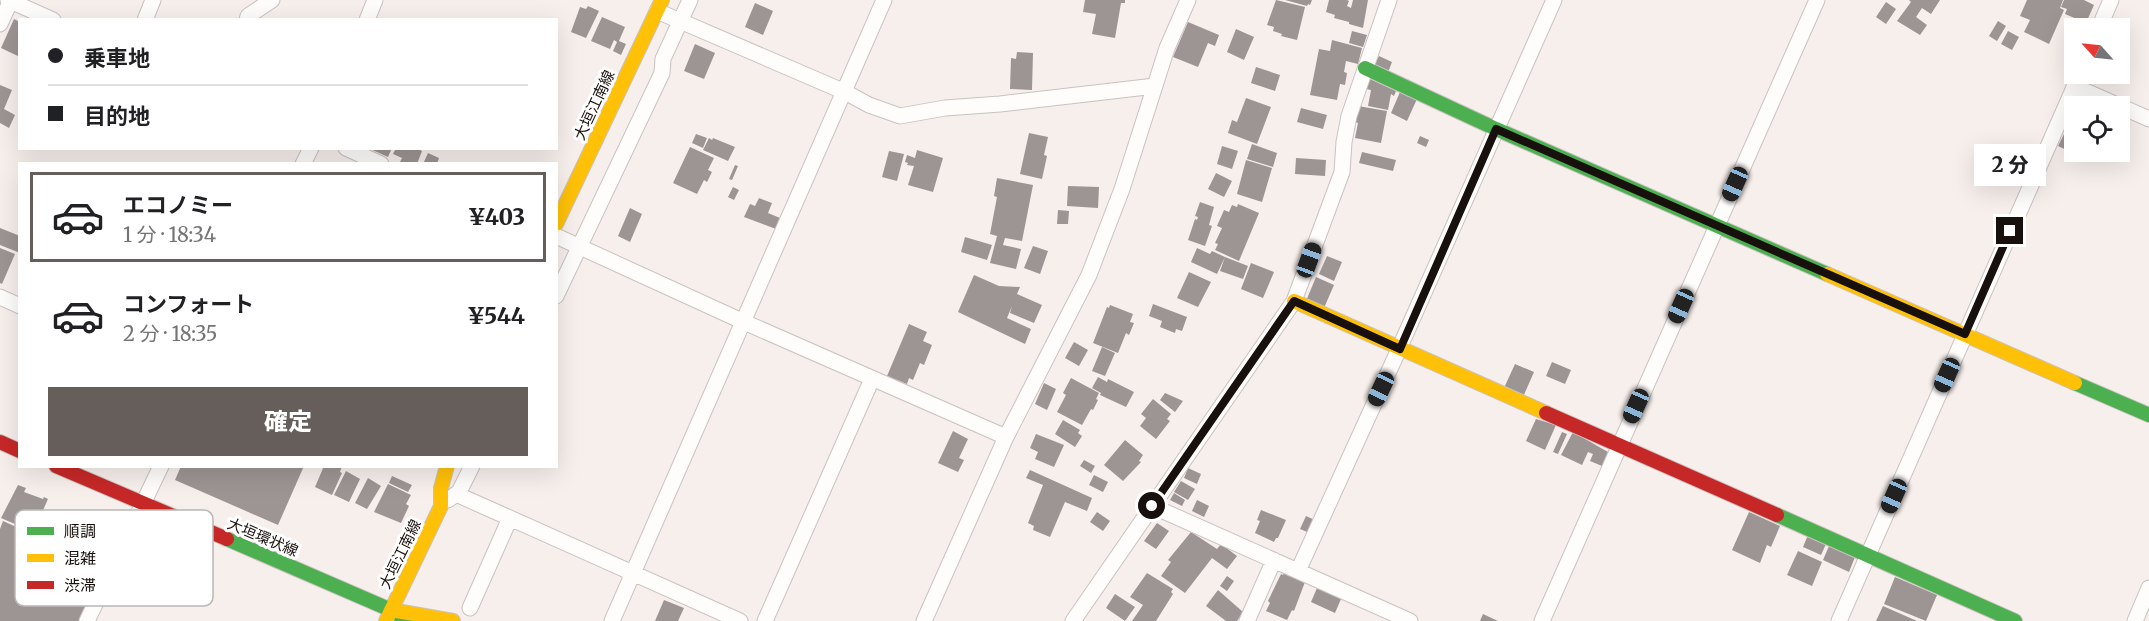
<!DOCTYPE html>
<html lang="ja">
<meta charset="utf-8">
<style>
:root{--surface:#fff;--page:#f6f6f6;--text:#202124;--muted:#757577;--line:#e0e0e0;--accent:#665e5a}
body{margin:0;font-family:Merriweather,"Noto Sans JP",serif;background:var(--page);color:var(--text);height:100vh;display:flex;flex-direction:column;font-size:22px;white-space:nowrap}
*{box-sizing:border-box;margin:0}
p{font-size:20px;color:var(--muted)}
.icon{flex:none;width:33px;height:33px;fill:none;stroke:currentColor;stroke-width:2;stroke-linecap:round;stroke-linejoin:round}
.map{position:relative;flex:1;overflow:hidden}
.drawer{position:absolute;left:18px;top:162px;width:540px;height:306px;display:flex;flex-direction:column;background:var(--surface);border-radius:0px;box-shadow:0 6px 24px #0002}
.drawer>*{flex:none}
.hud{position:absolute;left:18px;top:18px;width:540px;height:132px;border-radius:0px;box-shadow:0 6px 24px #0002;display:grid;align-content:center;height:132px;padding:0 30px;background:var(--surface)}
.needle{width:39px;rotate:297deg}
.fabs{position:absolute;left:2064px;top:18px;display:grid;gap:12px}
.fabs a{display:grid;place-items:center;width:66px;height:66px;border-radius:0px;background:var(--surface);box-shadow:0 6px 24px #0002;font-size:30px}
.end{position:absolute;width:27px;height:27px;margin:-14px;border:8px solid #18100c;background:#fff;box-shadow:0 0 0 3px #fff}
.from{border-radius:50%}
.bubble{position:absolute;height:42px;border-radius:0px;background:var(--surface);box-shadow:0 6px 24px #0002;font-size:20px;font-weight:800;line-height:42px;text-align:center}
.car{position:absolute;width:18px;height:36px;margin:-18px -9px;border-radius:8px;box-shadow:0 0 4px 2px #0007;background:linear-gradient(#222 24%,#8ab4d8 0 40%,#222 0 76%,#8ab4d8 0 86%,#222 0)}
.hud b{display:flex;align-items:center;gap:21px;height:57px;font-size:22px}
.hud b+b{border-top:2px solid var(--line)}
.hud i{width:15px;height:15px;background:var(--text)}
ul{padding:10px 0 0;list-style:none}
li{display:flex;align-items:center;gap:18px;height:90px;margin:0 12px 9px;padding:0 18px;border:3px solid transparent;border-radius:0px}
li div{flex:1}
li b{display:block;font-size:22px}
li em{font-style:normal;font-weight:800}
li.current{border-color:var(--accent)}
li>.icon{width:54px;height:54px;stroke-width:1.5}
.button{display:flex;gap:12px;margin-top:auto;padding:12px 30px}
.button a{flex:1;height:69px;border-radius:0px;background:var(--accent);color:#fff;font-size:24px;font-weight:800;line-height:69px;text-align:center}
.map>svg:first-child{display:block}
</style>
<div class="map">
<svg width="2149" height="621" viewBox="0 0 2149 621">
<rect width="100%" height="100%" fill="#f7efec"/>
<!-- building -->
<path fill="#9d9593" d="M1085 0H1125V3H1121L1115 38 1092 34 1096 14 1083 12Z
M1276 0 1305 7 1297 40 1281 36 1282 34 1273 31 1274 27 1267 25Z
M1285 0H1312L1310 5 1308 4 1307 6Z
M1329 0H1347L1349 1 1347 6 1351 8 1353 0H1368L1363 28 1349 24V22L1334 18 1335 15 1326 12Z
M1909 0H1940L1931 14 1922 8 1916 17 1927 25 1920 35 1897 21 1911 2Z
M2027 0H2063L2060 8 2064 10 2049 44 2024 32 2030 20 2020 16Z
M2064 0H2084L2094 5 2086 23 2065 14 2067 9 2061 7Z
M1886 2 1896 9 1886 24 1876 17Z
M755 3 773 11 763 35 745 27Z
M588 6 599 11 586 38 571 32 580 7 586 9Z
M602 17 625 27 619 41 626 44 621 55 613 51 617 42 614 40 610 49 591 41Z
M14 19 20 22V57L1 48Z
M1998 21 2006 26 1997 41 1989 36Z
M1188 22 1219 35 1215 46 1208 43 1198 67 1173 57Z
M1236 29 1254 37 1244 60 1227 52Z
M1352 31 1367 35 1363 47 1349 43Z
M2008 31 2019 37 2012 50 2001 44Z
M1332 40 1362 48 1358 64 1346 61 1344 72 1347 73 1345 85 1340 84 1337 100 1310 95 1319 49 1330 51Z
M695 44 715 53 704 79 684 71Z
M1017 52 1033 53 1032 90 1010 89 1011 58 1016 59Z
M1379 56 1392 62 1387 75 1373 68Z
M1256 67 1280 75 1275 91 1251 83Z
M1370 79 1396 91 1394 96 1391 94 1388 110 1368 106 1371 90 1366 89Z
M0 85 12 90 4 109 15 115 9 128 0 123Z
M1400 92 1417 99 1407 121 1391 113Z
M1246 98 1271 107 1257 144 1228 133 1232 120 1237 122Z
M1358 106 1387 111 1381 143 1355 138 1358 123 1355 122Z
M1301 108 1327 115 1323 129 1297 122Z
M2065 132 2074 136 2073 153 2058 146Z
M1029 133 1048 137 1044 155 1047 156 1042 179 1020 174Z
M696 134 707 138 703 148 692 143Z
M1420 136 1429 140 1426 147 1417 143Z
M709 138 712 140 713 138 735 147 728 161 703 150Z
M1252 144 1277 153 1273 167 1247 159Z
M1222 146 1238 151 1232 169 1217 164Z
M690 147 714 158 708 170 712 172 707 182 704 180 697 194 673 183Z
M368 148H392L388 157Z
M396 148H417L422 151 417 164H403L400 162 402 158 393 154Z
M917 150 943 158 933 192 908 185 914 166 907 165 908 163 905 162 907 155 915 158Z
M889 151 904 154 897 181 882 177Z
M1362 152 1396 160 1393 171 1359 163Z
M428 153 439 158 437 164H423Z
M1296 158 1326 160 1325 176 1295 174Z
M1246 160 1272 168 1262 202 1237 194Z
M735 165 738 166 732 180 729 179Z
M1216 173 1232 181 1224 197 1208 189Z
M997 178 1033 185 1022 241 1005 238 1003 245 1021 249 1016 269 990 263 997 236 990 234 997 197 994 196Z
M1068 186 1099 187 1098 208 1067 206Z
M733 187 739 190 734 200 728 197Z
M759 198 772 203 768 213 780 218 776 229 744 217 750 204 755 206Z
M1200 202 1214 207 1209 225 1212 226 1205 246 1188 240 1195 219 1197 220 1198 217 1195 216Z
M1238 204 1259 213 1239 261 1215 250 1218 244 1215 243 1222 228 1217 226 1224 210 1229 212 1232 205 1237 207Z
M630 208 642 214 630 242 618 236Z
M1058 210 1069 211 1068 224H1057Z
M0 228 20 236V253L0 245Z
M965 237 992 245 987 260 961 252Z
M1033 246 1048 251 1040 274 1024 268Z
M0 248 15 254 2 284 0 283Z
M1197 248 1210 254 1212 251 1225 257 1217 274 1191 262Z
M1327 256 1342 262 1334 281 1319 274Z
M1225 257 1248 266 1243 279 1220 271Z
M1251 263 1274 272 1263 298 1241 289Z
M1189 272 1211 282 1198 307 1177 298Z
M974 275 999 286 1020 287 1017 294 1042 305 1034 323 1010 313 1012 306 1007 318 1031 329 1025 344 958 312Z
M1316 277 1334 285 1324 308 1306 301Z
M1153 304 1187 317 1182 331 1176 329 1175 333 1160 327 1162 321 1149 316Z
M1110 305 1133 314 1130 322 1134 323 1129 335 1126 333 1118 353 1093 343 1107 307 1109 308Z
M909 324 927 332 923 341 932 345 924 365 920 363 913 380 909 378 907 384 887 376Z
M1074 342 1088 350 1079 366 1065 358Z
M1102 347 1115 353 1105 376 1092 371Z
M1552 362 1571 370 1565 384 1546 376Z
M1515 364 1534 372 1523 397 1504 388Z
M1098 377 1107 382 1108 379 1134 392 1126 407 1100 395 1101 393 1092 388Z
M1071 378 1099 393 1096 399 1098 400 1093 410 1091 409 1082 425 1057 412 1066 395 1063 393Z
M1044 383 1056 389 1047 410 1035 404Z
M1165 393 1183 401 1175 412 1160 400Z
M1153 399 1171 414 1167 419 1170 421 1156 439 1140 426 1146 418 1141 414Z
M1536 419 1556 425 1545 450 1526 441Z
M1063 420 1080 430 1078 433 1082 436 1075 447 1055 434Z
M953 431 968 439 959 458 964 460 958 472 938 463Z
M1562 432 1567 434 1558 454 1553 452Z
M1573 432 1608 452 1602 466 1590 461 1593 454 1588 452 1582 465 1561 455Z
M1036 434 1064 445 1054 467 1035 459 1038 452 1030 448Z
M1125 440 1143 455 1139 461 1141 462 1123 481 1104 465Z
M1084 460 1095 466 1091 473 1080 466Z
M181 466H304L278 525 175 480Z
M324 466H342L340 472 342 473 332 495 315 487Z
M1188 468 1201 474 1197 484 1184 478Z
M1030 470 1092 498 1087 511 1065 502 1050 537 1033 530 1034 526 1028 523 1043 485 1026 478Z
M346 471 360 479 349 502 334 495Z
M1094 475 1108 482 1103 492 1089 485Z
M392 476 412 485 408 492 389 483Z
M368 478 381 486 367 509 355 503Z
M1181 481 1195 489 1188 500 1174 492Z
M388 484 411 495 406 504 409 506 401 523 374 512Z
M18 485 26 488 24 492 43 499 44 497 48 499 40 517 44 519 38 534 1 518Z
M1174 493 1185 500 1182 506 1170 500Z
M1197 500 1209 506 1204 517 1192 511Z
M1261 510 1286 520 1278 538H1276L1274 542 1255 533 1260 521 1257 520Z
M1097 512 1110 521 1103 531 1090 522Z
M1749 512 1780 526 1771 547 1767 545 1760 563 1732 550Z
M1306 516 1317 521 1312 534 1300 529Z
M3 521 104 566 79 621H0V529Z
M1157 523 1169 531 1156 549 1144 541Z
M1191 532 1217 549 1221 544 1237 556 1227 569 1212 558 1185 593 1161 576 1171 562 1168 560Z
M1808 535 1826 544 1821 555 1803 547Z
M1829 546 1855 557 1849 572 1823 560Z
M1798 551 1822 562 1812 586 1787 575Z
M1284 572 1305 582 1294 611 1292 610 1287 620 1266 611 1270 603 1268 601 1281 574 1283 575Z
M1147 573 1173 589 1171 592 1173 594 1156 621H1132L1143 605 1130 597Z
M1227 576 1234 581 1227 591 1220 586Z
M1895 577 1937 595 1926 621 1884 604Z
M1317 588 1341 599 1335 613 1311 602Z
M1218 590 1243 612 1237 621H1226L1206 606Z
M1115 594 1135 607 1125 621 1106 608Z
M664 600 684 608 678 621H655Z
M1883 606 1917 621H1876Z
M1483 614 1498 621H1480Z"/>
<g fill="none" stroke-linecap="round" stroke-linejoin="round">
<!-- street casing -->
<g stroke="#cac2bf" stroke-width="17">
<path id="street" d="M8 0 53 20
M657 11 845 92 869 105 900 116 945 108 1000 104 1155 86
M145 20 153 0
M247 20 248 16 272 0
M367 20 375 0
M0 24 11 0
M2099 28 2111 0
M2074 86 2149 119
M346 148 381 164
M303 164 311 148
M556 236 744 322 1006 437
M556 296 662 73 663 59 690 0
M0 297 20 306
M456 494 740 621
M448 500 459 492 472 466
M1152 506 1410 621
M1298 571 1399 349 1554 0
M470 608 510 518
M87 621 161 466
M612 621 884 0
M765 621 872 379
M924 621 1006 437 1089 275 1122 189 1167 48 1188 0
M1073 621 1294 301 1342 172 1344 142 1349 116 1389 0
M1247 621 1274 560
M1542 621 1817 0
M1839 621 2080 74
M2135 621 2149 588"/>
</g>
<!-- fast casing -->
<g stroke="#cac2bf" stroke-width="16">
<path id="fast" d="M1365 68 1496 129 1827 274
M2075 383 2149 415
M1777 515 2015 621
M227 539 391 610 407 621"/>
</g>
<!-- slow casing -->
<g stroke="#cac2bf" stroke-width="16">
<path id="slow" d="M556 224 662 0
M1827 274 2075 383
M1294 301 1546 413
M391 610 453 621
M386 621 441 506V488L447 466"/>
</g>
<!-- jam casing -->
<g stroke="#cac2bf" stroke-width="16">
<path id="jam" d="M1546 413 1777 515
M0 442 20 451
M56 466 227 539"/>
</g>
<!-- street -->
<use href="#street" stroke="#fefdfc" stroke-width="15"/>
<!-- fast -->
<use href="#fast" stroke="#4caf50" stroke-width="14"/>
<!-- slow -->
<use href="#slow" stroke="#ffc107" stroke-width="14"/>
<!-- jam -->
<use href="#jam" stroke="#c62828" stroke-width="14"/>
</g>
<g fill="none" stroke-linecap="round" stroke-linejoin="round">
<!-- route -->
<path stroke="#18100c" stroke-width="8" d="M1152 506 1294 301 1400 349 1496 129 1965 334 2010 231"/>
</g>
<g text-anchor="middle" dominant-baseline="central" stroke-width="6" stroke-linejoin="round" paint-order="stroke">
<!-- street labels -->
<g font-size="15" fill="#18100c" stroke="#fff">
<text transform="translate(594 105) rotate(-65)">大垣江南線</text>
<text transform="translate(263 537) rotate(23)">大垣環状線</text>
<text transform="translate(400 554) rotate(-64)">大垣江南線</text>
</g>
</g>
<!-- legend -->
<rect x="15" y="510" width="198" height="96" rx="9" fill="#fff" stroke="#bab7b6" stroke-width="1.5"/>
<rect x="27" y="527" width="27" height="8" fill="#4caf50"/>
<rect x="27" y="554" width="27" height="8" fill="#ffc107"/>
<rect x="27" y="581" width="27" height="8" fill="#c62828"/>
<g font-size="16" fill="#18100c">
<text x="64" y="537">順調</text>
<text x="64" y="564">混雑</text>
<text x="64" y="591">渋滞</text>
</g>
</svg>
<div class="fabs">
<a><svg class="needle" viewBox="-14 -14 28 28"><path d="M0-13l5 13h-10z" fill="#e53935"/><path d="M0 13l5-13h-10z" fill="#757577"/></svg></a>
<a><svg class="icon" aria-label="locate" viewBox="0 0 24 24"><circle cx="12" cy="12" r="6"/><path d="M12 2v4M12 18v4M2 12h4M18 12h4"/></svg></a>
</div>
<i class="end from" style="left:1152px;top:506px"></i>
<i class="end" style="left:2010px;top:231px"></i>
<div class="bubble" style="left:1974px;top:144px;width:72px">2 分</div>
<i class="car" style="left:1735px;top:184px;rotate:204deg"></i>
<i class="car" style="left:1309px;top:260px;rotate:20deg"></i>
<i class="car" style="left:1681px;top:306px;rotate:204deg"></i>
<i class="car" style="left:1947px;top:375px;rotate:204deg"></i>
<i class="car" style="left:1381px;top:389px;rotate:205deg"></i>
<i class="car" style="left:1636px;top:406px;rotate:204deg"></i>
<i class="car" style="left:1894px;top:496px;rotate:204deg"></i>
<div class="hud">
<b><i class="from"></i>乗車地</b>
<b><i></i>目的地</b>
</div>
<section class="drawer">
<ul>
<li class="current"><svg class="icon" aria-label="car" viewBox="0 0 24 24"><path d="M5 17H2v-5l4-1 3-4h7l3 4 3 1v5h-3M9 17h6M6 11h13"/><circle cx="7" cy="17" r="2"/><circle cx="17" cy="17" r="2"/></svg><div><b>エコノミー</b><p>1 分 · 18:34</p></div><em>¥403</em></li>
<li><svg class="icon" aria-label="car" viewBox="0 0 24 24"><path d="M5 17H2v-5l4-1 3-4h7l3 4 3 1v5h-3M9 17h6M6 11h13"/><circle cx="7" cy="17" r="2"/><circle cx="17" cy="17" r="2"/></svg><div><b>コンフォート</b><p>2 分 · 18:35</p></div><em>¥544</em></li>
</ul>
<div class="button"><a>確定</a></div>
</section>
</div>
